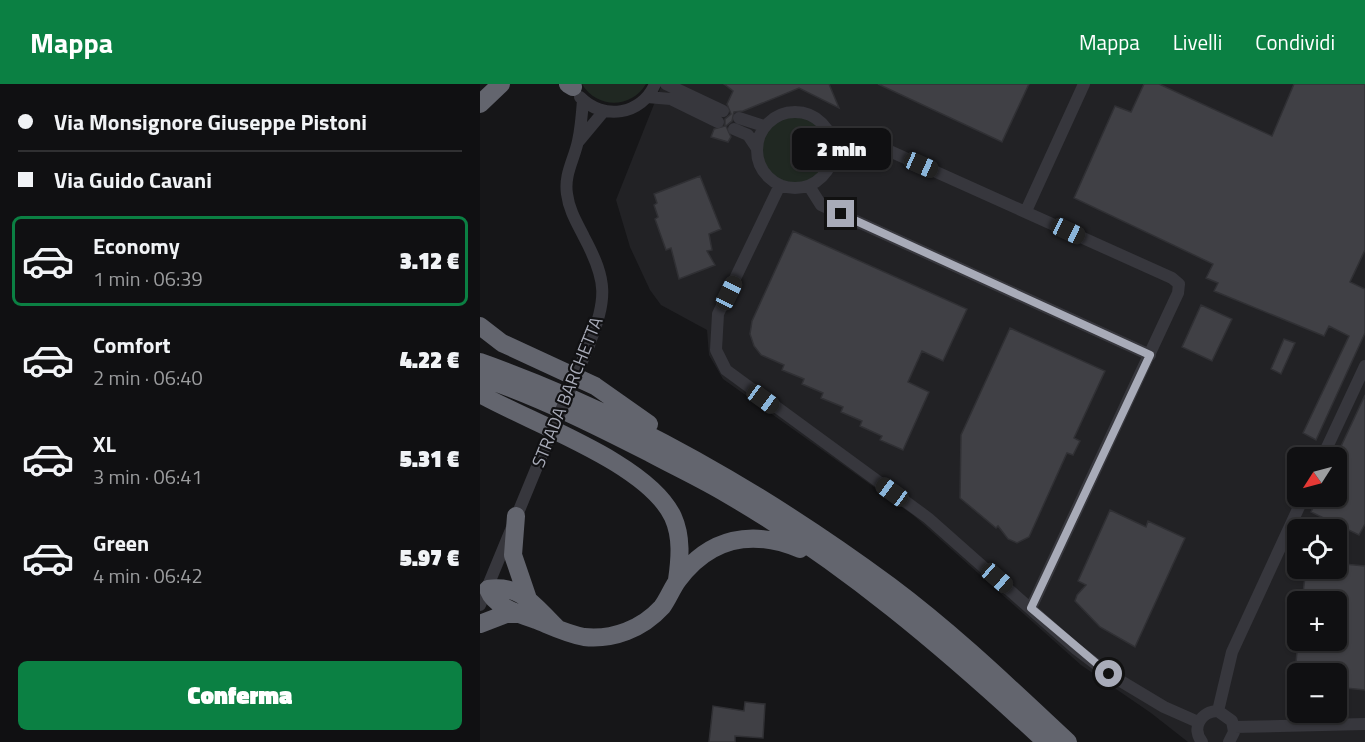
<!DOCTYPE html>
<html lang="it">
<meta charset="utf-8">
<style>
:root{--surface:#101012;--page:#19191b;--text:#f1f3f6;--muted:#9c9d9f;--line:#303032;--accent:#0b8043}
body{margin:0;font-family:"Titillium Web",sans-serif;background:var(--page);color:var(--text);height:100vh;display:flex;flex-direction:column;font-size:22px;white-space:nowrap}
*{box-sizing:border-box;margin:0}
p{font-size:20px;color:var(--muted)}
.icon{flex:none;width:33px;height:33px;fill:none;stroke:currentColor;stroke-width:2;stroke-linecap:round;stroke-linejoin:round}
.map{position:relative;flex:1;overflow:hidden}
.sheet{display:flex;flex-direction:column;background:var(--surface);width:480px}
.sheet>*{flex:none}
.guide{display:grid;align-content:center;height:132px;padding:0 18px;background:var(--surface)}
.needle{width:39px;rotate:234deg}
.controls{position:absolute;left:807px;top:363px;display:grid;gap:12px}
.controls a{display:grid;place-items:center;width:60px;height:60px;border-radius:9px;background:var(--surface);box-shadow:0 2px 4px #0004,0 0 0 2px var(--line);font-size:30px}
.end{position:absolute;width:27px;height:27px;margin:-14px;border:8px solid #a8abb8;background:#111;box-shadow:0 0 0 3px #111}
.from{border-radius:50%}
.bubble{position:absolute;height:42px;border-radius:9px;background:var(--surface);box-shadow:0 2px 4px #0004,0 0 0 2px var(--line);font-size:20px;font-weight:800;line-height:42px;text-align:center}
.car{position:absolute;width:18px;height:36px;margin:-18px -9px;border-radius:8px;box-shadow:0 0 4px 2px #0007;background:linear-gradient(#222 24%,#8ab4d8 0 40%,#222 0 76%,#8ab4d8 0 86%,#222 0)}
.guide b{display:flex;align-items:center;gap:21px;height:57px;font-size:22px}
.guide b+b{border-top:2px solid var(--line)}
.guide i{width:15px;height:15px;background:var(--text)}
ul{padding:0;list-style:none}
li{display:flex;align-items:center;gap:18px;height:90px;margin:0 12px 9px;padding:0 6px;border:3px solid transparent;border-radius:9px}
li div{flex:1}
li b{display:block;font-size:22px}
li em{font-style:normal;font-weight:800}
li.on{border-color:var(--accent)}
li>.icon{width:54px;height:54px;stroke-width:1.5}
.action{display:flex;gap:12px;margin-top:auto;padding:12px 18px}
.action a{flex:1;height:69px;border-radius:9px;background:var(--accent);color:#fff;font-size:24px;font-weight:800;line-height:69px;text-align:center}
header{display:flex;align-items:center;gap:36px;box-sizing:border-box;height:84px;padding:0 30px;background:var(--accent);color:#fff}
header strong{font-size:28px}
nav{display:flex;gap:33px;margin-inline-start:auto;font-size:21px}
main{display:flex;flex:1;min-height:0}
.map>svg:first-child{display:block}
</style>
<header>
<strong>Mappa</strong>
<nav><a>Mappa</a><a>Livelli</a><a>Condividi</a></nav>
</header>
<main>
<section class="sheet">
<div class="guide">
<b><i class="from"></i>Via Monsignore Giuseppe Pistoni</b>
<b><i></i>Via Guido Cavani</b>
</div>
<ul>
<li class="on"><svg class="icon" aria-label="car" viewBox="0 0 24 24"><path d="M5 17H2v-5l4-1 3-4h7l3 4 3 1v5h-3M9 17h6M6 11h13"/><circle cx="7" cy="17" r="2"/><circle cx="17" cy="17" r="2"/></svg><div><b>Economy</b><p>1 min · 06:39</p></div><em>3.12 €</em></li>
<li><svg class="icon" aria-label="car" viewBox="0 0 24 24"><path d="M5 17H2v-5l4-1 3-4h7l3 4 3 1v5h-3M9 17h6M6 11h13"/><circle cx="7" cy="17" r="2"/><circle cx="17" cy="17" r="2"/></svg><div><b>Comfort</b><p>2 min · 06:40</p></div><em>4.22 €</em></li>
<li><svg class="icon" aria-label="car" viewBox="0 0 24 24"><path d="M5 17H2v-5l4-1 3-4h7l3 4 3 1v5h-3M9 17h6M6 11h13"/><circle cx="7" cy="17" r="2"/><circle cx="17" cy="17" r="2"/></svg><div><b>XL</b><p>3 min · 06:41</p></div><em>5.31 €</em></li>
<li><svg class="icon" aria-label="car" viewBox="0 0 24 24"><path d="M5 17H2v-5l4-1 3-4h7l3 4 3 1v5h-3M9 17h6M6 11h13"/><circle cx="7" cy="17" r="2"/><circle cx="17" cy="17" r="2"/></svg><div><b>Green</b><p>4 min · 06:42</p></div><em>5.97 €</em></li>
</ul>
<div class="action"><a>Conferma</a></div>
</section>
<div class="map">
<svg width="885" height="658" viewBox="0 0 885 658">
<rect width="100%" height="100%" fill="#161618"/>
<!-- built -->
<path fill="#222225" fill-rule="evenodd" d="M182 0H885V658H708L671 629 601 581 433 431 243 295 229 271 227 246 181 221 170 206 150 163 136 116ZM818 374H856V412H818ZM818 446H856V484H818ZM818 518H856V556H818ZM818 590H856V628H818Z"/>
<!-- green -->
<path fill="#202822" d="M102 0H166C151 25 117 25 102 0Z
M282 66a33 33 0 1 1 66 0a33 33 0 1 1-66 0Z"/>
<!-- building -->
<path fill="#404045" stroke="#303034" stroke-width="1.5" d="M244 0H349L359 24 319 4 263 27 254 28 252 37 246 42 251 53 248 58 231 53 234 45 245 42V35L251 30 247 20 253 7Z
M398 0H549L522 58Z
M664 0H679L792 52 814 0H885V166L870 198 885 205V249L836 356 823 349 869 252 849 242 844 252 734 207 738 199 726 194 733 180 594 114 635 22 651 28Z
M220 92 241 145 229 150 232 166 227 167 235 181 199 195 191 164 186 166 175 135 178 133 174 121 177 119 174 110Z
M313 147 487 225 463 277 442 267 428 298 449 308 423 366 400 356 402 352 380 342 382 337 361 328 363 323 341 314 343 309 322 300 324 295 302 286 304 281 281 271 274 262 270 250 272 237Z
M721 221 752 235 732 277 702 263Z
M530 244 625 287 594 354 600 357 593 371 587 369 549 453 537 459 528 455 518 442 516 444 480 414 481 351Z
M804 255 815 259 801 290 791 285Z
M885 311V440L879 451 831 428 838 412H856V373Z
M630 426 666 443 668 437 705 454 655 563 620 543 595 517 597 511 606 501 598 497Z
M864 480 885 482V606L856 603V590H815L818 556H856V518H822L826 484H856L864 483Z
M265 618 285 620 283 654 255 652V658H229L233 622 264 627Z"/>
<g fill="none" stroke-linecap="round" stroke-linejoin="round">
<!-- minor -->
<path stroke="#37373d" stroke-width="12" d="M186 0 243 27
M100 13C123 37 162 31 175 0
M167 13 191 15 238 38
M103 16C102 30 101 44 98 57 94 76 84 90 87 110 89 126 97 139 104 153 128 198 127 214 109 261
M277 66a38 38 0 1 1 76 0a38 38 0 1 1-76 0Z
M259 34 284 42
M254 45 268 51 276 63
M352 55 374 51 692 194 699 200 698 209 551 524
M99 57 124 27
M300 101 238 230 236 266 246 286 448 434 596 565 629 590 684 623 718 638
M329 102 341 121 670 271
M546 127 604 0
M842 374 885 282
M0 521 61 373
M738 627 752 568 824 412
M754 643 885 640
M722 658C711 644 721 627 738 627L752 637 754 648 749 658"/>
<!-- highway -->
<path stroke="#63656e" stroke-width="18" d="M88 0 93 3
M0 20 21 0
M0 242 22 259 115 302 169 340
M0 278C147 330 284 409 410 502 473 549 530 604 588 658
M0 293C59 313 115 341 170 369 196 383 222 395 247 410 364 478 467 566 566 658
M0 310C51 339 168 379 193 433 202 453 200 475 197 496
M36 432 33 471 48 515
M0 540 26 530H39
M77 544C54 522 42 500 8 505 14 523 39 530 56 536 71 542 87 550 104 553 133 556 162 545 182 523 188 515 192 504 198 496 230 453 272 445 320 465"/>
<!-- minor-bridge -->
<path stroke="#37373d" stroke-width="12" d="M61 373 109 261"/>
</g>
<g fill="none" stroke-linecap="round" stroke-linejoin="round">
<!-- route -->
<path stroke="#a8abb8" stroke-width="8" d="M361 130 670 271 551 524 629 590"/>
</g>
<g text-anchor="middle" dominant-baseline="central" stroke-width="4.5" stroke-linejoin="round" paint-order="stroke">
<!-- street labels -->
<g font-size="18" fill="#a8abb8" stroke="#111113">
<text transform="translate(87 308) rotate(-68)">STRADA BARCHETTA</text>
</g>
</g>
</svg>
<div class="controls">
<a><svg class="needle" viewBox="-14 -14 28 28"><path d="M0-13l5 13h-10z" fill="#e53935"/><path d="M0 13l5-13h-10z" fill="#9c9d9f"/></svg></a>
<a><svg class="icon" aria-label="locate" viewBox="0 0 24 24"><circle cx="12" cy="12" r="6"/><path d="M12 2v4M12 18v4M2 12h4M18 12h4"/></svg></a>
<a>+</a>
<a>−</a>
</div>
<i class="end from" style="left:629px;top:590px"></i>
<i class="end" style="left:361px;top:130px"></i>
<div class="bubble" style="left:312px;top:44px;width:99px">2 min</div>
<i class="car" style="left:441px;top:81px;rotate:114deg"></i>
<i class="car" style="left:588px;top:147px;rotate:115deg"></i>
<i class="car" style="left:249px;top:209px;rotate:26deg"></i>
<i class="car" style="left:283px;top:315px;rotate:126deg"></i>
<i class="car" style="left:412px;top:408px;rotate:306deg"></i>
<i class="car" style="left:517px;top:494px;rotate:131deg"></i>
</div>
</main>
